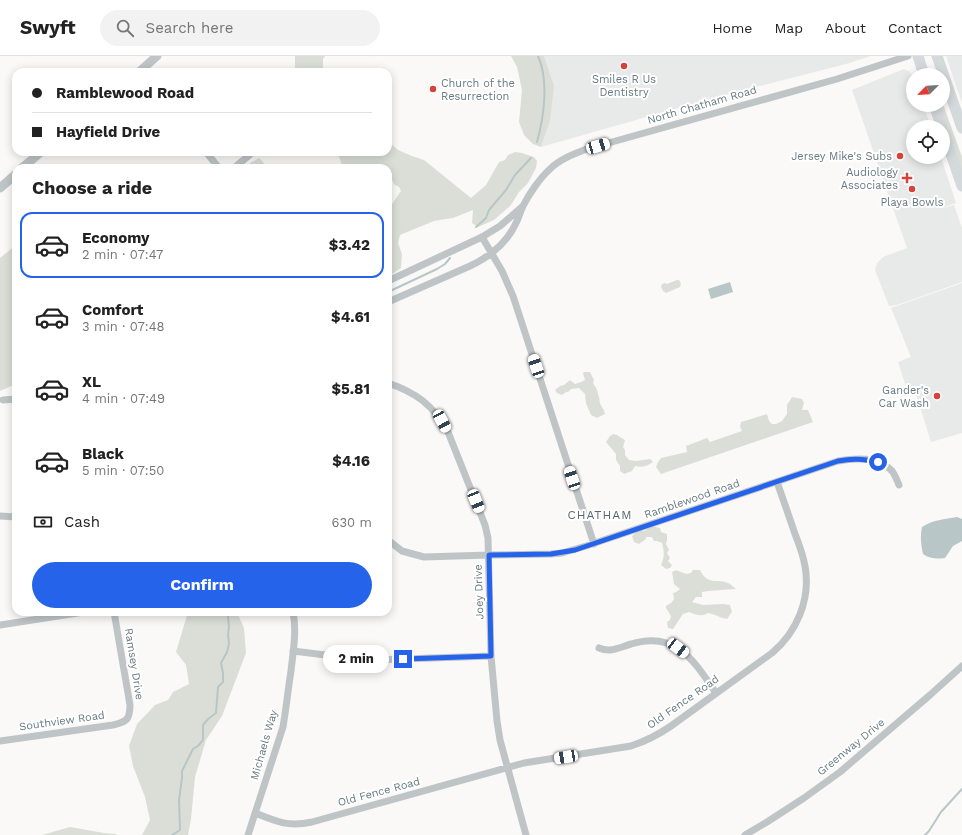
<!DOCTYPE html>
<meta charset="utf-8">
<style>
:root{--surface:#fff;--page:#f2f2f2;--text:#222;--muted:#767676;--line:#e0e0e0;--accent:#2563eb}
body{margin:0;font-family:"Work Sans",sans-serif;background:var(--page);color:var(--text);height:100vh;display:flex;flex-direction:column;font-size:15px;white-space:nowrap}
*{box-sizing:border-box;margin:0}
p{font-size:13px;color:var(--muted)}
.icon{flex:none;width:22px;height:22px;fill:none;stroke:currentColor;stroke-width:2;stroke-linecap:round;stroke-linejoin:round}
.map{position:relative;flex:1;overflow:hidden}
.details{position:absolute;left:12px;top:108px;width:380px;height:452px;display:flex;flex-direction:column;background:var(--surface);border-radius:12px;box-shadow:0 2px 10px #0003}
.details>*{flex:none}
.hud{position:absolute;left:12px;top:12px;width:380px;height:88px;border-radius:12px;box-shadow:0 2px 10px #0003;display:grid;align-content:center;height:88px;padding:0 20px;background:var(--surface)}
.needle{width:26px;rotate:246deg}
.controls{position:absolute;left:906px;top:12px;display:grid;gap:8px}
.controls a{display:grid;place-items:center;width:44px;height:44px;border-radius:50%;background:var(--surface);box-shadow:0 2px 10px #0003;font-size:20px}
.end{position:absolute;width:18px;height:18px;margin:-9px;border:5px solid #2563eb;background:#fff;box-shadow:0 0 0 2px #fff}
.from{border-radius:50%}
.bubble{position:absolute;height:28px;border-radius:14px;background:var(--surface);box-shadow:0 2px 10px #0003;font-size:13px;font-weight:700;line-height:28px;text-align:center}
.car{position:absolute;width:12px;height:24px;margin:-12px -6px;border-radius:5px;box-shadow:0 0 3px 1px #0007;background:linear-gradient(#fff 24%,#345 0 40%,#fff 0 76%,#345 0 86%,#fff 0)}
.hud b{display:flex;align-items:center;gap:14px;height:38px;font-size:15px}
.hud b+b{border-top:1px solid var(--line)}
.hud i{width:10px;height:10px;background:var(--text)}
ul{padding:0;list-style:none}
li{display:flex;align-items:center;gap:12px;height:66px;margin:0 8px 6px;padding:0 12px;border:2px solid transparent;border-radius:12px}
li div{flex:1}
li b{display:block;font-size:15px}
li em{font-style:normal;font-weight:700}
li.selected{border-color:var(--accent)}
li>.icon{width:36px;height:36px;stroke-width:1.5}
h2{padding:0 20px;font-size:18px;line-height:48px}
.pay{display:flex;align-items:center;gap:10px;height:44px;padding:0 20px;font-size:15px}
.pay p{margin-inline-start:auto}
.cta{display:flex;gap:8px;margin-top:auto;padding:8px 20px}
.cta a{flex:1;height:46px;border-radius:24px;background:var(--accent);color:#fff;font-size:16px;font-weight:700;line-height:46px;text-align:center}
header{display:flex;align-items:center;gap:24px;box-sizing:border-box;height:56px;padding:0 20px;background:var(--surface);border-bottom:1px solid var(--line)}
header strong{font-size:19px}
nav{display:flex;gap:22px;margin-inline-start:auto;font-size:14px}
.search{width:280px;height:36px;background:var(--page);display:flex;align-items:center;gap:10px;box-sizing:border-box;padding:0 14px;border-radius:22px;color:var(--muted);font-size:15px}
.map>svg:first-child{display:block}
</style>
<header>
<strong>Swyft</strong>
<div class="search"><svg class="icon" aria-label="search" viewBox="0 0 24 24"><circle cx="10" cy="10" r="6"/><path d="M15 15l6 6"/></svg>Search here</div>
<nav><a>Home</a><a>Map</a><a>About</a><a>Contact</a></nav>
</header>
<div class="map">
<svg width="962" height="779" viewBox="0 0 962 779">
<rect width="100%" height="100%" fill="#faf9f8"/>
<!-- built -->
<path fill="#e8e9e9" d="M544 0H871L846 8 717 41 541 91 550 65 553 30Z
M946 0H962V47Z
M904 13 910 16 913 23V49H923L931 71H913V101H941L956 147 939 153 954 149 962 172V226L897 249 889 250 875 214 877 207 883 201 907 192 852 34Z
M962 227V377L931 386 916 338 909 340 898 306 911 301 891 252Z"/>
<!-- green -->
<path fill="#dbded7" d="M295 0H325L323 3V16H295Z
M511 0H544L554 30 550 65 541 91 533 88 524 79 519 66 522 34 517 11Z
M943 48 962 101V118L939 49H943Z
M388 85 398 94 412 100 424 104 471 142 486 129 499 106 505 104 508 99 515 96 522 97 534 101 537 105 536 112 528 127 519 136 511 149 494 164 478 171 472 167 473 154 453 162 446 163 434 165 400 179 398 187 402 198 401 212 388 221V149L392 148 401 135 399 131 394 128 392 124 388 123V112H374L372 110 369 109 367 111V112H342C341 105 340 100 334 96H388Z
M259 102 263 106 266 112H249L250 107Z
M16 189V328L0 335V202Z
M677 224H679L681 228 680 231 666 237 663 235 661 231 662 228 665 227 667 228Z
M584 316H590L594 324 593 327C596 332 598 333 598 339 600 342 599 343 600 347 601 351 604 352 605 358L597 362 591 359 586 347 585 338 579 332 571 333 568 336H566L562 339 557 337 555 334 560 330 564 329 570 324 575 328 581 326 585 324 583 317Z
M792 341 802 343 804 347 802 354H808L813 366 661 418 656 411 658 406 661 402 687 396 686 390 707 382 710 386 742 375 740 371 741 366 767 358 769 365 772 368H776L782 365 787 358V349Z
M613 378 617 379 625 384 623 391 625 394V399L629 404 636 405 650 403 653 406C647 410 643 412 635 410L632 415 624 418 620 415V410L616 404V398L606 386 610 380Z
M651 470 660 472 661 476 667 478V484L666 488 669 494 667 497 670 502 668 505 672 509 670 512 666 513 661 509C665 500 664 495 662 487L657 485H654L652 481H646V483L639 488 634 486 632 480 638 475H645Z
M676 514 686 518 691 517 693 514H700C708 530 716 522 728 527 731 528 733 531 736 533 724 534 713 534 702 536V541H696L692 546 703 549 723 548 730 549 732 556 727 563C720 562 715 558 708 557 702 561 696 559 689 556L683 558 673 573 668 572 667 566 670 564 671 560 666 552V550L671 547 674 543 673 537 676 536 680 533 674 528 672 516Z
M188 556H237L244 572 246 597 222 660 206 684 195 721 191 763 188 779H142L150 764 145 741 133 710 129 690 137 668 155 649 168 644 173 636 189 628 186 609 176 596Z
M70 771 104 777 116 778 117 779H42Z"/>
<!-- water -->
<path fill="#b8c6c8" d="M730 226 733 236 711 243 708 233Z
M957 461 962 463V485L953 490 945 502C936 503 930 503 923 498 921 489 920 480 922 471 932 464 945 463 957 461Z"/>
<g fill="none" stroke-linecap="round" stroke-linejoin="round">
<!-- stream -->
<path stroke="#b8c6c8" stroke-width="2" d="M537 86C544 61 549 24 538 0
M476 171 486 162 489 154 506 134 515 119 531 102
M388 236 437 213 445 208 450 202
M172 779 180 774 179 744 182 722V715L193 693 198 690 203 684V669L208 663 216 657 218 631 223 626V617L221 607 227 596 229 588 228 579 229 571 228 560 226 556
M925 779 929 775 941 756 962 733"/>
<!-- minor -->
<path stroke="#bfc5c7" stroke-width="7" d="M206 96 219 112
M234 112 253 96
M482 181 502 215 513 240 594 488
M388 225 482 181 500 170 522 151
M388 246 470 210C489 201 507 187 516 167 519 162 520 156 523 150 529 138 540 122 550 113 560 103 574 98 587 93L837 23 908 0
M388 327C417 337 433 349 448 376L485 469 488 482 491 600 497 665 500 684 526 779
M3 344 16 343
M0 460 16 461
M388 484 402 495 424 501 489 499 551 498 562 497 586 490 838 405C855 402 878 400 892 415 895 419 897 424 899 429
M0 569 84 556
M599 592C611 597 620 591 631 588 676 574 694 605 716 637
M293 595 358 603 374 604 491 600
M0 685 113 669C127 666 130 663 130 649L114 556
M255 757C277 766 288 771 312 766L524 707 631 690C646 685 658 679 671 670L772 597C797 576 811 543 805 510 803 499 799 488 795 478 789 460 783 443 777 426
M248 779 283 671C286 653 288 634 291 615 293 596 297 575 293 556
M745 779 767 766 804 742 840 716 930 639 962 610"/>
<!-- tertiary -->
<path stroke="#bfc5c7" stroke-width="9" d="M139 16 157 0
M22 112 41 96
M0 132 16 118"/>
<!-- primary -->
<path stroke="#d4d9dc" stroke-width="11" d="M918 0 924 19
M937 0 962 72
M934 49 942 71
M943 75 962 130"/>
</g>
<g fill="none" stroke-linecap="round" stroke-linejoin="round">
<!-- route -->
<path stroke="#2563eb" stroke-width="5" d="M403 603 491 600 489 499 551 498 575 494 838 405C854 402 862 403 878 406"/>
</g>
<!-- markers -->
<g fill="#d7433a" stroke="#fff" stroke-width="1.5">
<circle cx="624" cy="10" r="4"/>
<circle cx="433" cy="33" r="4"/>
<circle cx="900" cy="100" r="4"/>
<path d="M905 116h4v4h4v4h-4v4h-4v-4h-4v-4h4z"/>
<circle cx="912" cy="133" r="4"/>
<circle cx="937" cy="340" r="4"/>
</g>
<g text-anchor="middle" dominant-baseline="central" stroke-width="4" stroke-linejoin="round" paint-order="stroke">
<!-- poi labels -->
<g font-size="11" fill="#667a81" stroke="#fff" text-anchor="end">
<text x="624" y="23" text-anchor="middle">Smiles R Us<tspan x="624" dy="13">Dentistry</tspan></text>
<text x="441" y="27" text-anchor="start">Church of the<tspan x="441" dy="13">Resurrection</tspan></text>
<text x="892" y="100">Jersey Mike's Subs</text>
<text x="898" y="116">Audiology<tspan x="898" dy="13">Associates</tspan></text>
<text x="912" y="146" text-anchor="middle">Playa Bowls</text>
<text x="929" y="334">Gander's<tspan x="929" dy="13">Car Wash</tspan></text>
</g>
<!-- street labels -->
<g font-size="11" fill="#667a81" stroke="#fff">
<text transform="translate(702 49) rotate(-16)">North Chatham Road</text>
<text transform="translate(692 443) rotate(-19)">Ramblewood Road</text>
<text transform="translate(479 536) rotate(-92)">Joey Drive</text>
<text transform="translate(134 608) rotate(81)">Ramsey Drive</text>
<text transform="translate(683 646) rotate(-35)">Old Fence Road</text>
<text transform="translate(62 665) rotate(-8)">Southview Road</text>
<text transform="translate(264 689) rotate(-74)">Michaels Way</text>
<text transform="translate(851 691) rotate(-39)">Greenway Drive</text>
<text transform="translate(379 736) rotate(-15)">Old Fence Road</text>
</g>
<!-- neighbourhood labels -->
<g font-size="12" letter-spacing="1" fill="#58676c" stroke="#fff">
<text x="600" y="459">CHATHAM</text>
</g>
</g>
</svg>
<div class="controls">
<a><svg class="needle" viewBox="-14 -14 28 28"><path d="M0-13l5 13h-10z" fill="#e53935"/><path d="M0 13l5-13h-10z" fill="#767676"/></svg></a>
<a><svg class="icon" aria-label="locate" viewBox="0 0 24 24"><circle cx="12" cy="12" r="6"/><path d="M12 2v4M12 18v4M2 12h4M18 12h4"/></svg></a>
</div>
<i class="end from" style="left:878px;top:406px"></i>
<i class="end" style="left:403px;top:603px"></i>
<div class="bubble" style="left:323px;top:589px;width:66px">2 min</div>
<i class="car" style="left:598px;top:90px;rotate:74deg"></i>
<i class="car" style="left:536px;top:310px;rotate:342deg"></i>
<i class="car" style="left:442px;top:365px;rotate:151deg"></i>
<i class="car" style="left:572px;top:422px;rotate:342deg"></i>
<i class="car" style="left:476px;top:445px;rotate:158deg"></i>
<i class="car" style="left:678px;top:592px;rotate:127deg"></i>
<i class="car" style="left:566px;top:701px;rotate:261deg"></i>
<div class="hud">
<b><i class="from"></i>Ramblewood Road</b>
<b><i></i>Hayfield Drive</b>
</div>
<section class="details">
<h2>Choose a ride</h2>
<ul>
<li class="selected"><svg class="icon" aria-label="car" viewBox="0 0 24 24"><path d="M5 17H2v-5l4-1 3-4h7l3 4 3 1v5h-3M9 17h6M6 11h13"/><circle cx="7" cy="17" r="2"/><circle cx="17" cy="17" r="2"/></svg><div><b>Economy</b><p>2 min · 07:47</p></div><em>$3.42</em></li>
<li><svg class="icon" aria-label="car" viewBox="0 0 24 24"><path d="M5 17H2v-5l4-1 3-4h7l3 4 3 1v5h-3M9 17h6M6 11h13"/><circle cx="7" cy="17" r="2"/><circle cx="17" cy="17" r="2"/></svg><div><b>Comfort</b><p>3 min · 07:48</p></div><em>$4.61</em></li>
<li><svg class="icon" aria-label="car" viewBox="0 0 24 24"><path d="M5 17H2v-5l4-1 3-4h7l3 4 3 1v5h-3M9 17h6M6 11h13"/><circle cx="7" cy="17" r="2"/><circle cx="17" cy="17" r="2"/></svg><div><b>XL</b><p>4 min · 07:49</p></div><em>$5.81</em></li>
<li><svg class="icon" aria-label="car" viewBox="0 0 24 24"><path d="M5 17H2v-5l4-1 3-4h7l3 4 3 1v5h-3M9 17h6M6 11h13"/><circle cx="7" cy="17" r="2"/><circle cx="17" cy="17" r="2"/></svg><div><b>Black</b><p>5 min · 07:50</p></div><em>$4.16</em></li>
</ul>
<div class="pay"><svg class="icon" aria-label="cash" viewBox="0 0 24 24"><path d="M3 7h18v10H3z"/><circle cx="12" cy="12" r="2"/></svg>Cash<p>630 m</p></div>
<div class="cta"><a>Confirm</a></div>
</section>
</div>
